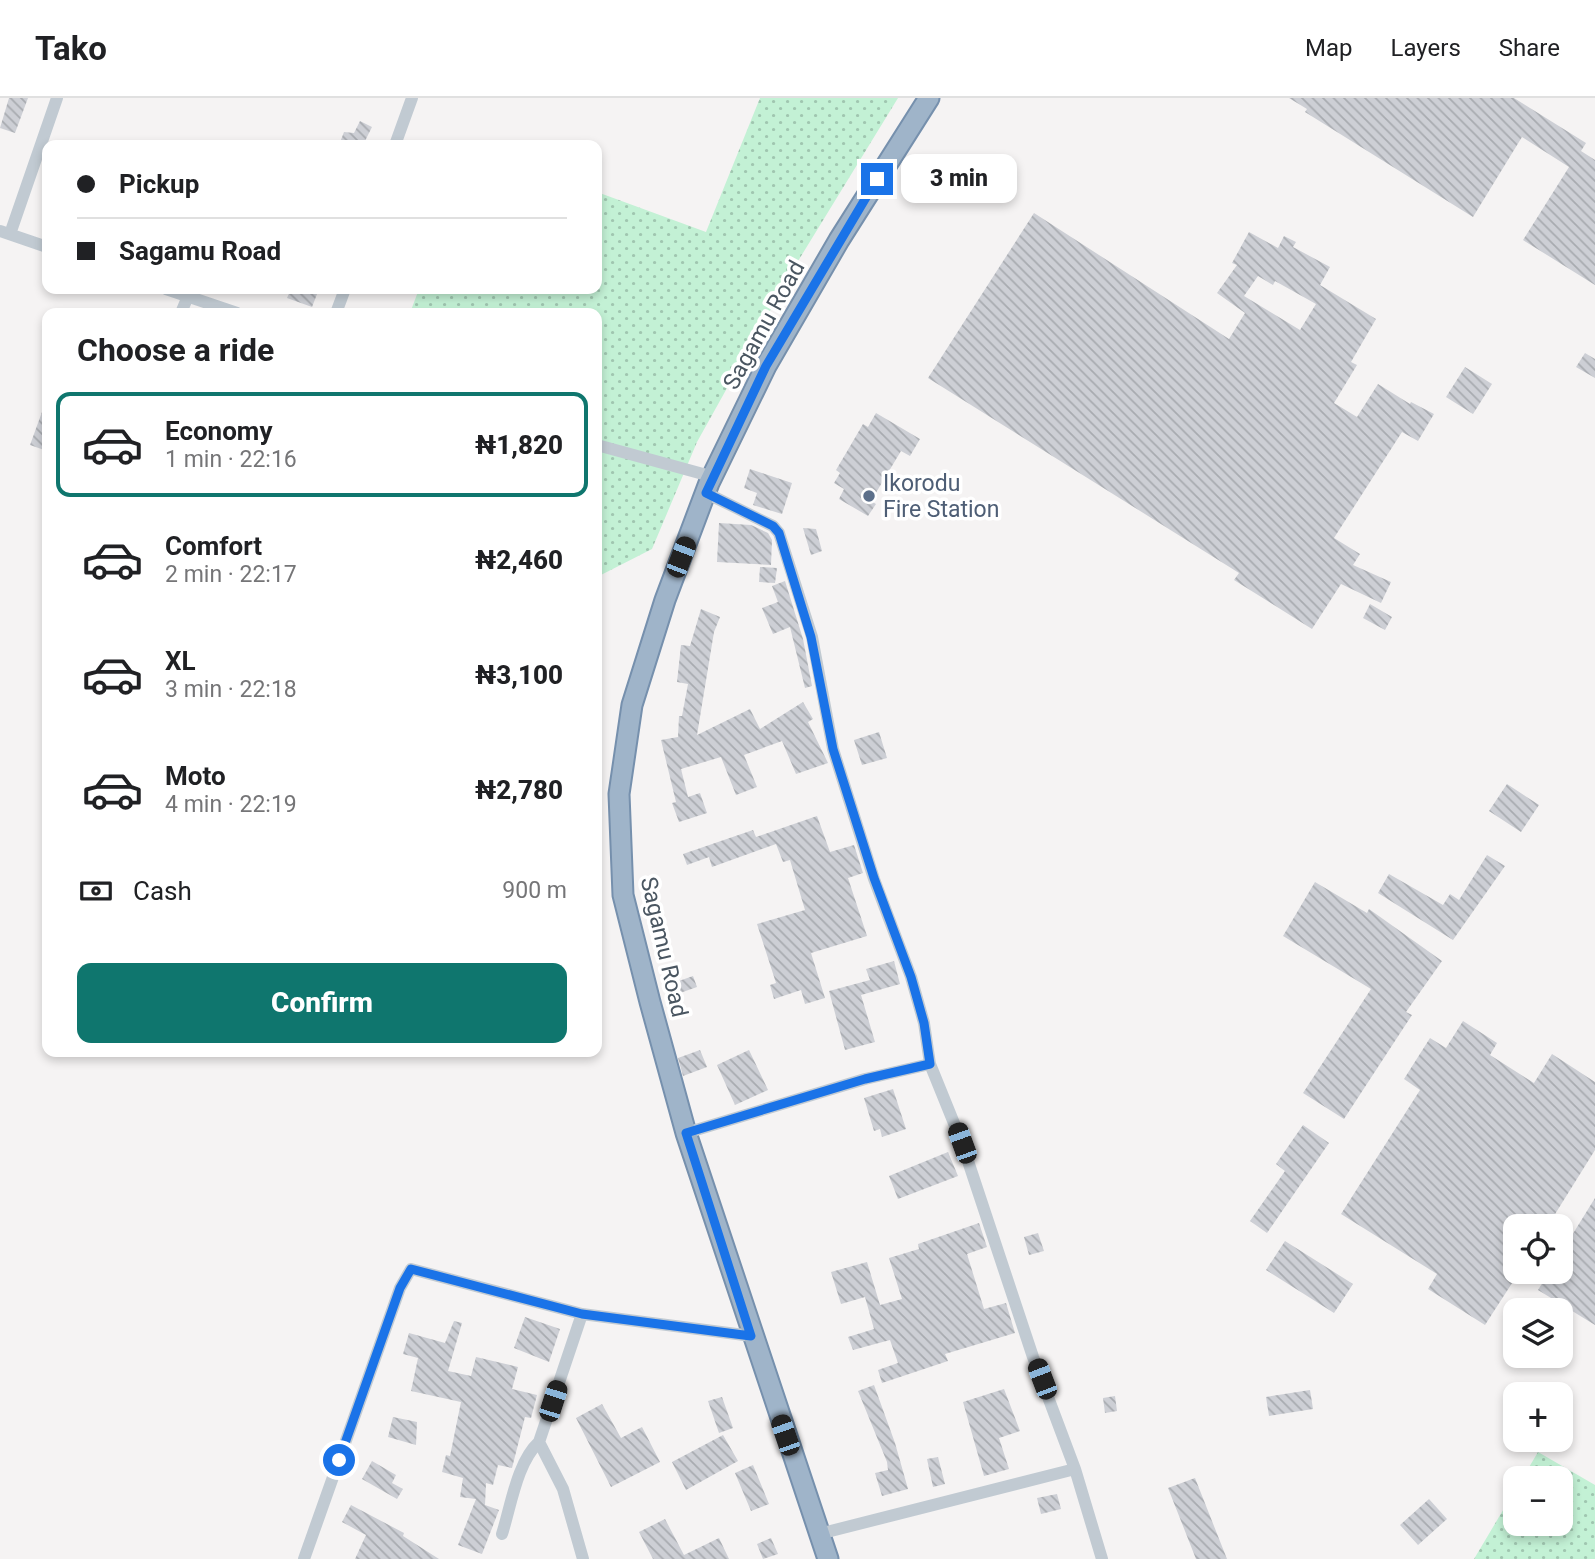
<!DOCTYPE html>
<meta charset="utf-8">
<style>
:root{--surface:#fff;--page:#f6f6f6;--text:#202124;--muted:#757577;--line:#e0e0e0;--accent:#0f766e}
body{margin:0;font-family:Roboto,sans-serif;background:var(--page);color:var(--text);height:100vh;display:flex;flex-direction:column;font-size:26px;white-space:nowrap}
*{box-sizing:border-box;margin:0}
p{font-size:23px;color:var(--muted)}
.icon{flex:none;width:38px;height:38px;fill:none;stroke:currentColor;stroke-width:2;stroke-linecap:round;stroke-linejoin:round}
.map{position:relative;flex:1;overflow:hidden}
.sheet{position:absolute;left:42px;top:210px;width:560px;height:749px;display:flex;flex-direction:column;background:var(--surface);border-radius:14px;box-shadow:0 4px 10px #0003}
.sheet>*{flex:none}
.banner{position:absolute;left:42px;top:42px;width:560px;height:154px;border-radius:14px;box-shadow:0 4px 10px #0003;display:grid;align-content:center;height:154px;padding:0 35px;background:var(--surface)}
.buttons{position:absolute;left:1503px;top:1116px;display:grid;gap:14px}
.buttons a{display:grid;place-items:center;width:70px;height:70px;border-radius:14px;background:var(--surface);box-shadow:0 4px 10px #0003;font-size:35px}
.end{position:absolute;width:32px;height:32px;margin:-16px;border:9px solid #1a73e8;background:#fff;box-shadow:0 0 0 4px #fff}
.from{border-radius:50%}
.bubble{position:absolute;height:49px;border-radius:14px;background:var(--surface);box-shadow:0 4px 10px #0003;font-size:23px;font-weight:800;line-height:49px;text-align:center}
.car{position:absolute;width:21px;height:42px;margin:-21px -10px;border-radius:9px;box-shadow:0 0 5px 2px #0007;background:linear-gradient(#222 24%,#8ab4d8 0 40%,#222 0 76%,#8ab4d8 0 86%,#222 0)}
.banner b{display:flex;align-items:center;gap:24px;height:66px;font-size:26px}
.banner b+b{border-top:2px solid var(--line)}
.banner i{width:18px;height:18px;background:var(--text)}
ul{padding:0;list-style:none}
li{display:flex;align-items:center;gap:21px;height:105px;margin:0 14px 10px;padding:0 21px;border:4px solid transparent;border-radius:14px}
li div{flex:1}
li b{display:block;font-size:26px}
li em{font-style:normal;font-weight:800}
li.active{border-color:var(--accent)}
li>.icon{width:63px;height:63px;stroke-width:1.5}
h2{padding:0 35px;font-size:32px;line-height:84px}
.pay{display:flex;align-items:center;gap:18px;height:77px;padding:0 35px;font-size:26px}
.pay p{margin-inline-start:auto}
.button{display:flex;gap:14px;margin-top:auto;padding:14px 35px}
.button a{flex:1;height:80px;border-radius:14px;background:var(--accent);color:#fff;font-size:28px;font-weight:800;line-height:80px;text-align:center}
header{display:flex;align-items:center;gap:42px;box-sizing:border-box;height:98px;padding:0 35px;background:var(--surface);border-bottom:2px solid var(--line)}
header strong{font-size:33px}
nav{display:flex;gap:38px;margin-inline-start:auto;font-size:24px}
.map>svg:first-child{display:block}
</style>
<header>
<strong>Tako</strong>
<nav><a>Map</a><a>Layers</a><a>Share</a></nav>
</header>
<div class="map">
<svg width="1595" height="1461" viewBox="0 0 1595 1461">
<defs>
<pattern id="green-dots" width="8" height="8" patternUnits="userSpaceOnUse" patternTransform="scale(1.75)"><rect width="8" height="8" fill="#c3f1d5"/><path d="M2 2h.1M6 6h.1" fill="none" stroke="#a0c6b0" stroke-width="1.8" stroke-linecap="round"/></pattern>
<pattern id="building-back-hatch" width="6" height="6" patternUnits="userSpaceOnUse" patternTransform="scale(1.75)"><rect width="6" height="6" fill="#cdcfd5"/><path d="M-1 5l2 2M0 0l6 6M5-1l2 2" fill="none" stroke="#a8abb0"/></pattern>
</defs>
<rect width="100%" height="100%" fill="#f5f3f3"/>
<!-- green -->
<path fill="url(#green-dots)" d="M760 0H898L795 168 697 344 652 451 597 479V215H410L419 191H597V94L706 134Z
M1538 1354 1595 1387V1461H1474L1515 1392 1516 1426H1561V1381H1522Z"/>
<!-- building -->
<path fill="url(#building-back-hatch)" fill-rule="evenodd" d="M9 0H28L15 35 0 30Z
M1289 0H1514L1586 45 1581 53 1595 62V187L1523 142 1569 69 1522 39 1473 119 1305 14 1307 11Z
M360 23 372 29 363 47H339L344 34 354 35Z
M1034 115 1229 241 1245 215 1217 195 1237 167 1232 165 1249 134 1278 150 1284 138 1296 144 1293 149 1330 169 1320 187 1376 221 1351 264 1357 267 1334 305 1357 319 1378 286 1410 306 1411 304 1434 316 1418 343 1402 334 1334 440 1360 456 1353 467 1391 484 1381 505 1341 486 1312 531 1234 482 1239 475 928 280ZM1258 178 1273 187 1275 183 1316 206 1300 232 1244 198Z
M291 191H319L312 209 287 200Z
M1585 255 1595 261V280L1576 269Z
M1465 269 1492 286 1473 316 1446 299Z
M46 303H47V353L30 347Z
M876 315 920 341 910 358 901 353 871 403 876 406 868 418 839 401 844 391 834 385 840 375 836 372 849 350 863 326 868 329Z
M750 371 792 385 782 416 753 407 757 395 744 390Z
M719 425 751 427 768 435 772 442 771 467 717 464Z
M803 430 816 431 822 453 811 457Z
M760 469 777 470 775 485 759 484Z
M785 483 803 541 812 588 805 590 790 529 773 536 762 510 778 504 772 488Z
M1370 506 1392 519 1385 532 1363 520Z
M701 511 720 519 714 534 697 637 750 611 760 631 803 604 813 621 808 624 828 665 796 676 782 643 744 657 757 689 736 697 721 659 681 671 688 699 700 695 707 715 679 724 672 705 676 704 661 642 678 639 679 618H682L688 586 677 584 681 547 690 548Z
M879 634 887 660 862 667 854 642Z
M1507 686 1539 707 1521 734 1489 713Z
M817 718 830 754 854 747 863 775 848 780 867 838 811 855 825 900 805 906 801 892 774 901 770 887 776 885 757 826 805 812 790 762 783 764 776 746 712 769 709 759 687 767 683 756 753 732 756 739Z
M1487 757 1505 768 1453 842 1378 795 1389 776 1443 807 1450 796 1459 802Z
M1315 784 1367 815 1369 811 1442 863 1406 914 1412 917 1344 1021 1303 995 1371 891 1283 838Z
M894 863 900 886 861 897 875 944 845 952 829 893 870 882 866 871Z
M693 878 697 889 680 895 676 884Z
M1463 923 1497 945 1490 957 1534 985 1552 956 1595 984V1052L1547 1129H1516V1179L1485 1227 1428 1191 1437 1176 1341 1116 1420 992 1404 981 1430 940 1446 950Z
M700 952 707 969 683 978 678 960Z
M749 952 768 992 735 1007 717 967Z
M893 991 906 1031 882 1039 880 1031 874 1033 864 1000Z
M1303 1027 1329 1045 1267 1135 1250 1123 1285 1073 1276 1066Z
M948 1054 958 1078 898 1101 889 1078Z
M1595 1100V1227L1538 1192 1549 1174H1561V1155Z
M979 1125 987 1149 967 1156 984 1211 1006 1205 1015 1235 945 1256 948 1263 882 1285 878 1272 898 1265 890 1242 853 1252 848 1239 874 1231 865 1199 841 1206 831 1174 867 1164 880 1207 902 1201 889 1160 919 1151 918 1146Z
M1038 1135 1044 1153 1029 1157 1024 1139Z
M1285 1143 1353 1186 1334 1215 1266 1172Z
M525 1219 560 1231 549 1264 514 1250Z
M454 1223 462 1225 448 1273 471 1278 476 1259 518 1269 512 1291 537 1297 531 1320 525 1319 512 1370 498 1367 493 1387 486 1385 485 1407 499 1412 482 1456 458 1447 476 1401 460 1399 463 1380 442 1374 446 1357 450 1358 461 1304 411 1293 418 1260 403 1256 409 1235 445 1245Z
M874 1287 895 1345 908 1391 882 1398 875 1375 888 1372 887 1364 858 1293Z
M1004 1291 1020 1333 999 1340 1009 1371 984 1378 963 1304Z
M1310 1292 1313 1311 1269 1318 1266 1299Z
M1115 1298 1117 1313 1105 1315 1103 1300Z
M722 1299 733 1330 719 1335 708 1303Z
M602 1306 621 1340 642 1329 660 1364 611 1389 576 1320Z
M393 1319 417 1324 416 1347 388 1339Z
M723 1337 738 1363 686 1392 672 1364Z
M938 1359 945 1386 933 1389 927 1361Z
M372 1363 396 1377 392 1385 403 1391 397 1401 362 1381Z
M753 1367 769 1406 751 1413 735 1375Z
M1195 1380 1227 1461H1196L1168 1390Z
M1057 1396 1061 1411 1041 1416 1037 1400Z
M1429 1401 1447 1421 1418 1447 1400 1427Z
M351 1407 404 1435 403 1438 439 1461H355L366 1437 342 1424Z
M665 1421 684 1457 719 1440 729 1461H653L639 1434Z
M771 1440 778 1456 763 1461 757 1446Z"/>
<g fill="none" stroke-linecap="round" stroke-linejoin="round">
<!-- trunk casing -->
<g stroke="#7690ad" stroke-width="23">
<path id="trunk" d="M828 1461 686 1035 650 904 623 797 619 696 632 607 665 502 709 385 766 268 839 142 929 0"/>
</g>
<!-- minor -->
<path stroke="#c1cad2" stroke-width="12" d="M395 47 412 0
M0 133 47 149
M10 136 57 0
M166 191 237 215
M181 215 188 198
M336 215 345 191
M597 347 714 379
M706 395 773 428 779 435 812 539 833 651 874 781 911 879 924 925 930 966 962 1045 1033 1259 1075 1371 1102 1461
M686 1035 865 981 930 966
M582 1216 539 1344 563 1391 583 1461
M502 1436C511 1408 517 1364 539 1344
M819 1436 1075 1371
M304 1461 400 1190 411 1171 582 1216 752 1238"/>
<!-- trunk -->
<use href="#trunk" stroke="#9fb4c9" stroke-width="19"/>
</g>
<g fill="none" stroke-linecap="round" stroke-linejoin="round">
<!-- route -->
<path stroke="#1a73e8" stroke-width="9" d="M339 1362 400 1190 411 1171 582 1216 751 1238 686 1035 865 981 930 966 924 925 911 879 874 780 833 651 811 539 779 435 773 428 706 395 766 268 877 81"/>
</g>
<!-- markers -->
<circle fill="#5c6f8a" stroke="#fff" stroke-width="2.5" cx="869" cy="398" r="7"/>
<g text-anchor="middle" dominant-baseline="central" stroke-width="7" stroke-linejoin="round" paint-order="stroke">
<!-- street labels -->
<g font-size="23" fill="#4a5661" stroke="#fff">
<text transform="translate(764 227) rotate(-61)">Sagamu Road</text>
<text transform="translate(664 849) rotate(77)">Sagamu Road</text>
</g>
<!-- service labels -->
<g font-size="23" fill="#4e5e75" stroke="#fff" text-anchor="start">
<text x="883" y="385">Ikorodu<tspan x="883" dy="26">Fire Station</tspan></text>
</g>
</g>
</svg>
<div class="buttons">
<a><svg class="icon" aria-label="locate" viewBox="0 0 24 24"><circle cx="12" cy="12" r="6"/><path d="M12 2v4M12 18v4M2 12h4M18 12h4"/></svg></a>
<a><svg class="icon" aria-label="layers" viewBox="0 0 24 24"><path d="M12 4l9 5-9 5-9-5zM3 14l9 5 9-5"/></svg></a>
<a>+</a>
<a>−</a>
</div>
<i class="end from" style="left:339px;top:1362px"></i>
<i class="end" style="left:877px;top:81px"></i>
<div class="bubble" style="left:901px;top:56px;width:116px">3 min</div>
<i class="car" style="left:681px;top:459px;rotate:21deg"></i>
<i class="car" style="left:962px;top:1045px;rotate:340deg"></i>
<i class="car" style="left:1042px;top:1281px;rotate:339deg"></i>
<i class="car" style="left:553px;top:1303px;rotate:18deg"></i>
<i class="car" style="left:785px;top:1337px;rotate:341deg"></i>
<div class="banner">
<b><i class="from"></i>Pickup</b>
<b><i></i>Sagamu Road</b>
</div>
<section class="sheet">
<h2>Choose a ride</h2>
<ul>
<li class="active"><svg class="icon" aria-label="car" viewBox="0 0 24 24"><path d="M5 17H2v-5l4-1 3-4h7l3 4 3 1v5h-3M9 17h6M6 11h13"/><circle cx="7" cy="17" r="2"/><circle cx="17" cy="17" r="2"/></svg><div><b>Economy</b><p>1 min · 22:16</p></div><em>₦1,820</em></li>
<li><svg class="icon" aria-label="car" viewBox="0 0 24 24"><path d="M5 17H2v-5l4-1 3-4h7l3 4 3 1v5h-3M9 17h6M6 11h13"/><circle cx="7" cy="17" r="2"/><circle cx="17" cy="17" r="2"/></svg><div><b>Comfort</b><p>2 min · 22:17</p></div><em>₦2,460</em></li>
<li><svg class="icon" aria-label="car" viewBox="0 0 24 24"><path d="M5 17H2v-5l4-1 3-4h7l3 4 3 1v5h-3M9 17h6M6 11h13"/><circle cx="7" cy="17" r="2"/><circle cx="17" cy="17" r="2"/></svg><div><b>XL</b><p>3 min · 22:18</p></div><em>₦3,100</em></li>
<li><svg class="icon" aria-label="car" viewBox="0 0 24 24"><path d="M5 17H2v-5l4-1 3-4h7l3 4 3 1v5h-3M9 17h6M6 11h13"/><circle cx="7" cy="17" r="2"/><circle cx="17" cy="17" r="2"/></svg><div><b>Moto</b><p>4 min · 22:19</p></div><em>₦2,780</em></li>
</ul>
<div class="pay"><svg class="icon" aria-label="cash" viewBox="0 0 24 24"><path d="M3 7h18v10H3z"/><circle cx="12" cy="12" r="2"/></svg>Cash<p>900 m</p></div>
<div class="button"><a>Confirm</a></div>
</section>
</div>
